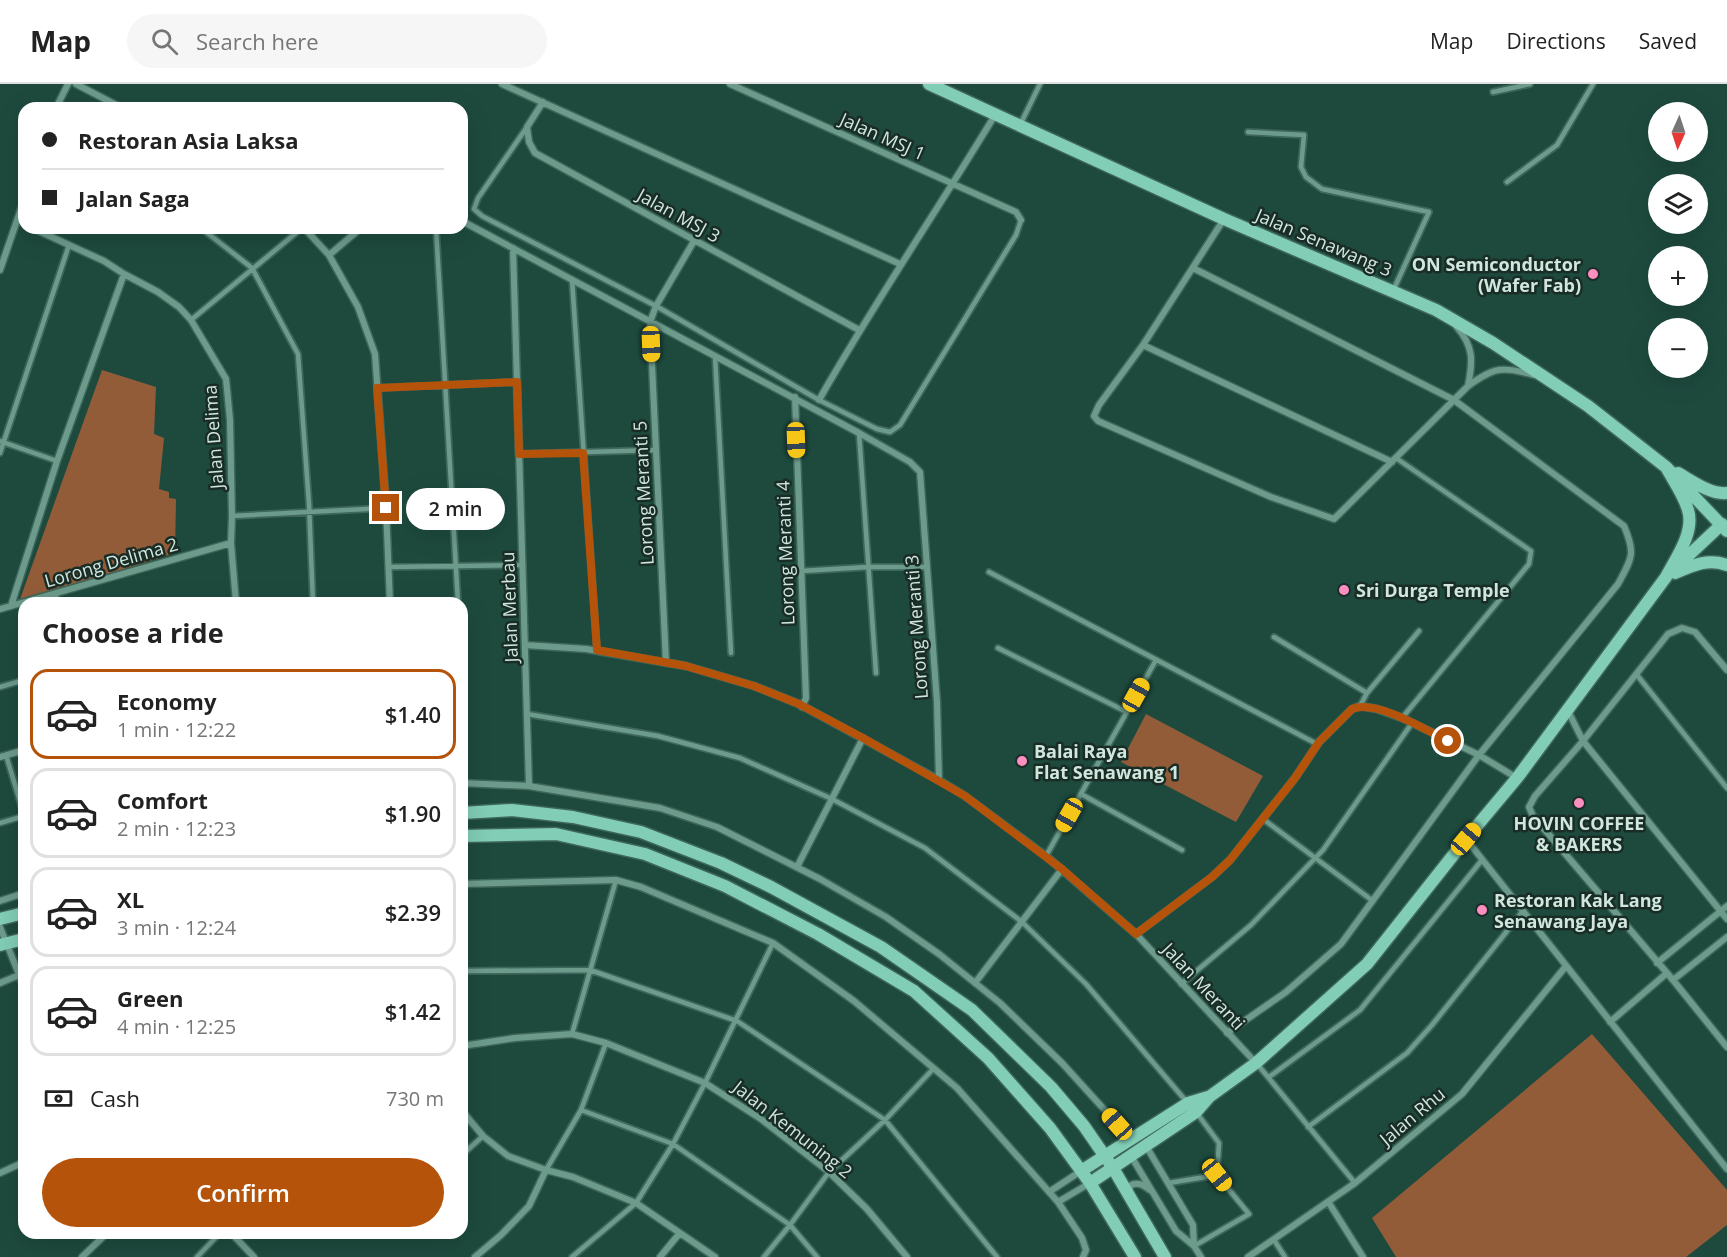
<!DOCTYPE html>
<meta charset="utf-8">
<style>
:root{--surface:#fff;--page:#f6f6f6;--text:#222;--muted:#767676;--line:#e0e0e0;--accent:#b45309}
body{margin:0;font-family:"Open Sans",sans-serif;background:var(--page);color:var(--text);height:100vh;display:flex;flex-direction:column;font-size:22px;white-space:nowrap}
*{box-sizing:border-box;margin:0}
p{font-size:20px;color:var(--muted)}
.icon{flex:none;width:33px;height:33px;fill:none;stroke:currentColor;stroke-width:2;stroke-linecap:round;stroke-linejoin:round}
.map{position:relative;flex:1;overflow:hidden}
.drawer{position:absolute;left:18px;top:513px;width:450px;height:642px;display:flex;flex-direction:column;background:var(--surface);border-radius:18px;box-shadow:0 6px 24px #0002}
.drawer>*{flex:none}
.banner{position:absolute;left:18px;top:18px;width:450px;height:132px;border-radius:18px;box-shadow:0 6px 24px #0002;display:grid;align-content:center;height:132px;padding:0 24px;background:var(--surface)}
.needle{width:39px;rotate:183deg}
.controls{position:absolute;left:1648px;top:18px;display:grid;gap:12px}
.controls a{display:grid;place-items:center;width:60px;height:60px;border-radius:50%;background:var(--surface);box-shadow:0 6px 24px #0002;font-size:30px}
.end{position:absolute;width:27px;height:27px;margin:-14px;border:8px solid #b45309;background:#fff;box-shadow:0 0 0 3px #fff}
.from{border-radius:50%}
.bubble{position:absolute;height:42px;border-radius:21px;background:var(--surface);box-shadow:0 6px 24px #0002;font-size:20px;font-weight:600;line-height:42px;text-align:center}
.car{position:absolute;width:18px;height:36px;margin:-18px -9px;border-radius:8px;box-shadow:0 0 4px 2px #0007;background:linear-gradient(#f5c518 24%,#345 0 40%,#f5c518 0 76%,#345 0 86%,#f5c518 0)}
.banner b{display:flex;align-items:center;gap:21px;height:57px;font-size:22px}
.banner b+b{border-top:2px solid var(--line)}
.banner i{width:15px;height:15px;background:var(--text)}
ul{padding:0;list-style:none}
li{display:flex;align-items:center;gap:18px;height:90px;margin:0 12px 9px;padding:0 12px;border:3px solid var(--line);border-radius:18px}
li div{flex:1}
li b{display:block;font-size:22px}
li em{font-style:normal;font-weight:600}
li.active{border-color:var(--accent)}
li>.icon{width:54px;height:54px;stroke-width:1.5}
h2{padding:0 24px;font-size:27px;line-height:72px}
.pay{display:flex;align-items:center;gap:15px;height:66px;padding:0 24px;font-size:22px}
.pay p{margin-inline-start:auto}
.action{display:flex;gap:12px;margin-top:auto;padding:12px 24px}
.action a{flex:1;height:69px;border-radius:36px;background:var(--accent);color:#fff;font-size:24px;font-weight:600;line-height:69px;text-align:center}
header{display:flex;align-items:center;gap:36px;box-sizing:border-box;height:84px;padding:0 30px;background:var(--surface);border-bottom:2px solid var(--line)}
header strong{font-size:28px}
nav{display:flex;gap:33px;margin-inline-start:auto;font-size:21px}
.search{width:420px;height:54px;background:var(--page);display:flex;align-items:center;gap:15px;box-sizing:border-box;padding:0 21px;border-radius:33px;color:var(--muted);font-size:22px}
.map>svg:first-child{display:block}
</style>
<header>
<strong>Map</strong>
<div class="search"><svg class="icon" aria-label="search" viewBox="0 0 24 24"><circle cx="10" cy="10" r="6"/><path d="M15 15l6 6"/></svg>Search here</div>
<nav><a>Map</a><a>Directions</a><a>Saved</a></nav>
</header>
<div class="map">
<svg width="1727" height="1173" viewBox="0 0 1727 1173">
<rect width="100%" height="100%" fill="#1e4a3e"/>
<!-- green -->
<path fill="#935c39" d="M102 286 156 303 154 350 164 354 159 405 169 408V414L176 415 175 469 19 518Z
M1146 630 1263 692 1236 738 1121 678Z
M1592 950 1727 1106V1141L1686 1173H1396L1372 1134Z"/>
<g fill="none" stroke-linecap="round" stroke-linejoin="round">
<!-- lane casing -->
<g stroke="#3e665b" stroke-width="8">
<path id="lane" d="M1493 8 1530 0
M1020 41 1040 0
M527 43 478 114 474 125 482 132 656 222 819 316 877 345 890 348 900 341 1016 151 1021 136
M1248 48 1304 51 1301 83 1306 93 1322 105 1429 128 1393 207
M1507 98 1557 61 1593 0
M201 144 252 184 298 270 309 420 313 519
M436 144 458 519
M572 195 597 566
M191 236 302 144
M715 272 731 569
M377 304 517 298
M859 349 876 589
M0 357 57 377
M0 369 69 161
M519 370 656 366
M1396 374 1531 467 1529 480 1402 634
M232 432 386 424
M389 483 523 481
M801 487 868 483H927
M989 488 1317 660
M55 509 58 519
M1274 553 1367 609
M998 564 1127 628
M1637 591 1727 704
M0 603 24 596
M1360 622 1367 609 1419 547
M527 630 658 652 740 674 832 715 925 764 1022 838 1086 900 1186 1017
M462 655 463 699
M6 671 24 731
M1081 710 1182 766
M1263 735 1373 817
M0 739 24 732
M1046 772 1156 576
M462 887 590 886 737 937 885 1036 997 1173
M1181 900 1251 841 1323 766 1412 639
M572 950 616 796
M1258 981 1355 1099
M1269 993 1360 926 1482 776
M581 1026 673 1060 790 1141 817 1173
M1308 1043 1407 969 1432 941 1523 827
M462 1071 483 1052
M546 1086 581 1026 606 959
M1169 1099 1217 1091
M1274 1156 1285 1173
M1194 1162 1249 1130 1217 1091 1219 1059 1196 1028
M197 1173 220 1149
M572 1173 636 1119 673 1060 705 999 773 859
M764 1173 790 1141 829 1088 885 1036 934 984"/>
</g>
<!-- street casing -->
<g stroke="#3e665b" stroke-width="9">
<path id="street" d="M76 0 122 24
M502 0 900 180
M730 0 1016 128 1021 136
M543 18 527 43 529 58 535 69 859 246
M56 24 68 0
M1224 135 1143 261 1099 321 1094 332 1098 337 1271 413 1334 435 1468 302C1494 283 1502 282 1534 291
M462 137 859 349 910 378 920 388 937 618 939 696
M32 144 104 177 124 190 158 208 179 223 191 236 226 295 230 336 232 432 231 459 236 519
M304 144 329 171 358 223 375 270 386 424 390 519
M513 164 529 702
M329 171 361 144
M1193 184 1454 316 1624 442C1636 470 1632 474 1618 500L1479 671 1341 860 1286 908 1227 949
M0 186 24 116
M1456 242C1474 262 1473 277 1468 302
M1143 261 1392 378
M795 313 806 614 802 623
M819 316C874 219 937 127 995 31
M11 522 57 377 124 190
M0 525 231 459
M525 561 586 565 686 582 754 602 799 620 939 696 965 712 1046 772 1136 850 1256 979
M666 579 650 238 656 222 694 157
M1727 586 1695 548 1682 544 1668 550 1583 657 1535 712 1529 723 1533 732 1673 896 1727 963
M1568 627 1583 657 1727 835
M0 673 24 666
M462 699 529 702 660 724 717 743 820 795 886 833 939 870 1000 919 1062 979 1131 1055
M1466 755 1727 1085
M797 783 863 654
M462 800 616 796 641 803 773 859 854 917 957 1004 1058 1118 1082 1154 1086 1166 1083 1173
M0 817 24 809
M0 843 24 903
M1136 850 1212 793 1230 776 1295 694 1319 658 1352 625 1360 622 1377 625 1402 634 1479 671 1517 694
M1657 879 1727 822
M1673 896 1727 853
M0 899 19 891
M975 899 1062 785
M1610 938 1667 889
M462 962 515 954 572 950 606 959 705 999 761 1035 829 1088 867 1125 907 1173
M462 1027 483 1052 508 1072 546 1086 573 1093 636 1119 715 1173
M1146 1062 1193 1141 1194 1162 1201 1173
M1131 1072 1176 1147 1194 1162
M0 1089 24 1078
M1049 1108 1081 1087
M1128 1108 1131 1101C1139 1098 1143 1101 1150 1106
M1058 1118 1090 1099
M1329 1119 1363 1173
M231 1149 254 1173
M82 1173 107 1149
M475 1173 501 1151 529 1122 546 1086
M660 1173 679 1150
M1248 1173 1355 1099 1462 1010 1566 882"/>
</g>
<!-- secondary casing -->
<g stroke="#3e665b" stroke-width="15">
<path id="secondary" d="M929 0 1224 135 1436 226 1493 259 1588 322 1666 383 1727 447
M1678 389C1692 397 1711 411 1727 409
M1672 487 1722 440
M1675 489C1693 481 1708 474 1727 481
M462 729 512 726 573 733 641 748 721 779 771 803 881 863 972 926 1051 1003 1084 1042 1113 1084 1165 1173
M462 752 556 750 645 770 725 802 818 850 914 907 988 974 1050 1044 1090 1099 1135 1173
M0 835 24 829
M0 861 24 855
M1081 1087 1188 1019 1208 1013
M1090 1099 1196 1028 1209 1013 1256 979 1367 880 1466 755 1517 694 1666 493C1676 474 1695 448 1688 426 1684 411 1673 396 1666 383"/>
</g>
<!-- lane -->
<use href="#lane" stroke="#6c9b8c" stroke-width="4.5"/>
<!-- street -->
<use href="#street" stroke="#6c9b8c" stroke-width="6"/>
<!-- secondary -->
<use href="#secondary" stroke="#81cdb5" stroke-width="12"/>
</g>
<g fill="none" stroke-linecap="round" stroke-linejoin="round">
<!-- route -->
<path stroke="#b45309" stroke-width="8" d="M386 424 377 304 517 298 519 370 583 369 597 566 686 582 754 602 799 620 863 654 965 712 1062 785 1136 850 1212 793 1230 776 1295 694 1319 658 1352 625C1376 615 1426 646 1448 657"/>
</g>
<!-- markers -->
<g fill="#fd8ec0" stroke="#192c26" stroke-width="2">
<circle cx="1593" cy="190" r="6"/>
<circle cx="1344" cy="506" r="6"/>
<circle cx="1022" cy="677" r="6"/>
<circle cx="1579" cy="719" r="6"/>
<circle cx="1482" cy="826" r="6"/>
</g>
<g text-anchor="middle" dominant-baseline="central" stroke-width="5" stroke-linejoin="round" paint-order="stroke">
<!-- street labels -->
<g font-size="18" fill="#d0e7de" stroke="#192c26">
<text transform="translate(883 52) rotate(24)">Jalan MSJ 1</text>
<text transform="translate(679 131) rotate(29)">Jalan MSJ 3</text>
<text transform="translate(1324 158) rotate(23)">Jalan Senawang 3</text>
<text transform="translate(213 353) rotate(-94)">Jalan Delima</text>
<text transform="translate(643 409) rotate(-93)">Lorong Meranti 5</text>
<text transform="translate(785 469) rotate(-92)">Lorong Meranti 4</text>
<text transform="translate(111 478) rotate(-16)">Lorong Delima 2</text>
<text transform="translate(509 523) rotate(-92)">Jalan Merbau</text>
<text transform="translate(916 543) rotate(-94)">Lorong Meranti 3</text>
<text transform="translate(1204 902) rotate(47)">Jalan Meranti</text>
<text transform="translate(1412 1032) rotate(-40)">Jalan Rhu</text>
<text transform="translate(793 1045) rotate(38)">Jalan Kemuning 2</text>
</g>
<!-- poi labels -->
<g font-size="18" font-weight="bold" fill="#d0e7de" stroke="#192c26" text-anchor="start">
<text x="1581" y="180" text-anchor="end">ON Semiconductor<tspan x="1581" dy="21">(Wafer Fab)</tspan></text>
<text x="1356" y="506">Sri Durga Temple</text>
<text x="1034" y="667">Balai Raya<tspan x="1034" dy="21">Flat Senawang 1</tspan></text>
<text x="1579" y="739" text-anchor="middle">HOVIN COFFEE<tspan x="1579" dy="21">&amp; BAKERS</tspan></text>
<text x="1494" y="816">Restoran Kak Lang<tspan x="1494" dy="21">Senawang Jaya</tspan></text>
</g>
</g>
</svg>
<div class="controls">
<a><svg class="needle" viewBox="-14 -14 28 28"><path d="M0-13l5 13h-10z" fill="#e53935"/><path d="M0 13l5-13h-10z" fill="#767676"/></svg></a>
<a><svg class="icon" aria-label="layers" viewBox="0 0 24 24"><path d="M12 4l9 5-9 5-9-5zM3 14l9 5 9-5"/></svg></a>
<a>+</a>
<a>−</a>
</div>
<i class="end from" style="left:1448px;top:657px"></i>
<i class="end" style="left:386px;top:424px"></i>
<div class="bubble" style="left:406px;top:404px;width:99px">2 min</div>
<i class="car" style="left:651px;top:260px;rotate:178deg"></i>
<i class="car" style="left:796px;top:356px;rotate:178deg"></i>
<i class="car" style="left:1136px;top:611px;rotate:29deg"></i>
<i class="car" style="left:1069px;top:731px;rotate:209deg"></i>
<i class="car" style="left:1466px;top:755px;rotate:40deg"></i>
<i class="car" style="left:1117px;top:1040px;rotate:318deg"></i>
<i class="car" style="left:1217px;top:1091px;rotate:141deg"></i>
<div class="banner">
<b><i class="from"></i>Restoran Asia Laksa</b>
<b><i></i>Jalan Saga</b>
</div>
<section class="drawer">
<h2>Choose a ride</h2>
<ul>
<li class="active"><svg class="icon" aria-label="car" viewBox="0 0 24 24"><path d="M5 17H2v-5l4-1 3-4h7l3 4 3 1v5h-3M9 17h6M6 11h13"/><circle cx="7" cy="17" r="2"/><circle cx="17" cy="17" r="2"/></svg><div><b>Economy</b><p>1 min · 12:22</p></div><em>$1.40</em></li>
<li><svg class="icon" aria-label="car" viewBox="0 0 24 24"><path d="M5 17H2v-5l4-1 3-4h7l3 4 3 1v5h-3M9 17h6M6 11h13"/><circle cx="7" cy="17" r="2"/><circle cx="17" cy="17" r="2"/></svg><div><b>Comfort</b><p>2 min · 12:23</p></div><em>$1.90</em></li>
<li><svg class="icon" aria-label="car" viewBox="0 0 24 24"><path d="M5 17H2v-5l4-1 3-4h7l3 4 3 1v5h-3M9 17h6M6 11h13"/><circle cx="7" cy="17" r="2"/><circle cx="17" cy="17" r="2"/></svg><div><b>XL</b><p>3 min · 12:24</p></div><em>$2.39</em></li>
<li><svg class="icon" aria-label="car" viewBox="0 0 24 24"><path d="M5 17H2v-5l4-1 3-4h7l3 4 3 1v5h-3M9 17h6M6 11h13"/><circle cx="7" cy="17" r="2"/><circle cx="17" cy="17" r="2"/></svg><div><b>Green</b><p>4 min · 12:25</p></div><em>$1.42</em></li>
</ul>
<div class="pay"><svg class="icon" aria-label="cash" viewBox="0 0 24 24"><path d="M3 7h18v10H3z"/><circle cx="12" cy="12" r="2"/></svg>Cash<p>730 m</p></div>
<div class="action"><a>Confirm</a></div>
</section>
</div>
